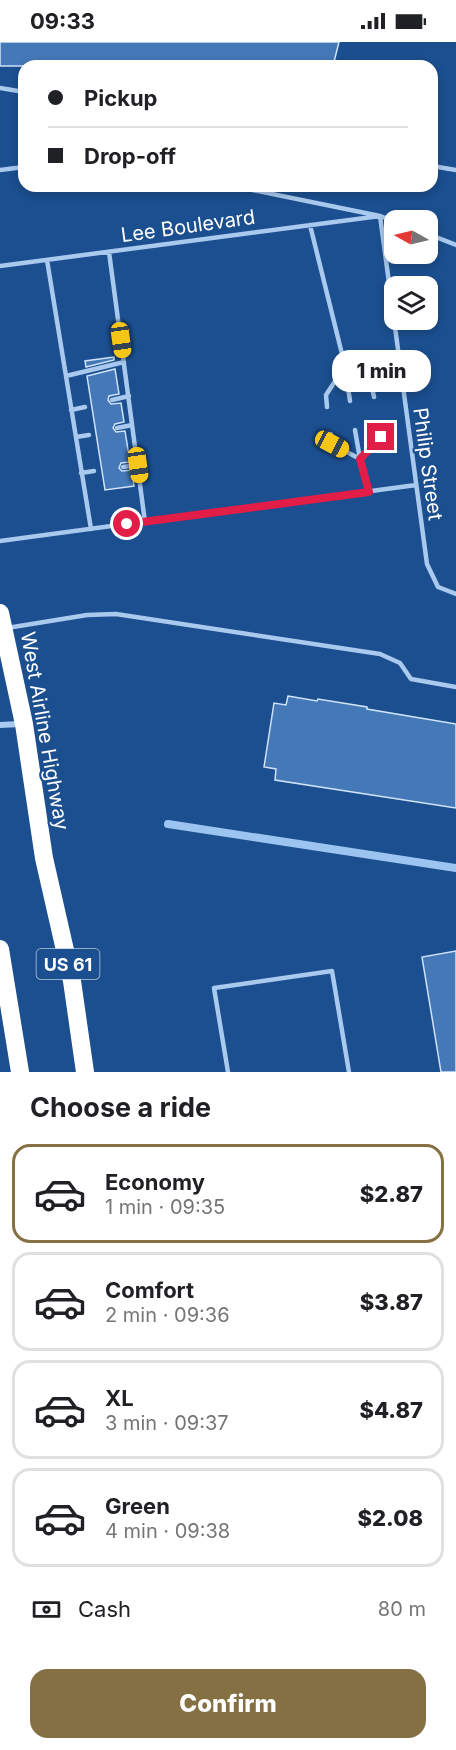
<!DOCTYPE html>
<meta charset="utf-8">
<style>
:root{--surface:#fff;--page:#f6f6f6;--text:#202124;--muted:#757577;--line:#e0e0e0;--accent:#847042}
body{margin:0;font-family:Inter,sans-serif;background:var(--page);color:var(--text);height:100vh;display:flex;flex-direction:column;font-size:22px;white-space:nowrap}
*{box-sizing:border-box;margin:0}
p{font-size:20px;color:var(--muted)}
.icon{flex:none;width:33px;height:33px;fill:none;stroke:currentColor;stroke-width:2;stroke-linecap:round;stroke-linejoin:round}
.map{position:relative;height:1030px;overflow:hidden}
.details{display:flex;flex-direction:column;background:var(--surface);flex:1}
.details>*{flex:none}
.hud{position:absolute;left:18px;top:18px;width:420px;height:132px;border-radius:18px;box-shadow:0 3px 9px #0003;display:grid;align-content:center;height:132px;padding:0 30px;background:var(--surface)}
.needle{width:39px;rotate:278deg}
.buttons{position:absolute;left:384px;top:168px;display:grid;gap:12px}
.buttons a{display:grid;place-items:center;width:54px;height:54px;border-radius:12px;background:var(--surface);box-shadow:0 3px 9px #0003;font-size:30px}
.end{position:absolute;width:27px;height:27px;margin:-14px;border:8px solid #e11d48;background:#fff;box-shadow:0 0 0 3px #fff}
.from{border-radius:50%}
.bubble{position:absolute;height:42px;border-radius:18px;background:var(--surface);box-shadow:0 3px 9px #0003;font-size:20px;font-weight:800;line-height:42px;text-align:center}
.car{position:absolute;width:18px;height:36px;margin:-18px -9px;border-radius:8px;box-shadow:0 0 4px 2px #0007;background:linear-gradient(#f5c518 24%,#345 0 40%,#f5c518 0 76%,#345 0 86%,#f5c518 0)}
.hud b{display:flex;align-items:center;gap:21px;height:57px;font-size:22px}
.hud b+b{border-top:2px solid var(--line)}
.hud i{width:15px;height:15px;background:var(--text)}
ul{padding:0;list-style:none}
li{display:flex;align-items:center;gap:18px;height:99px;margin:0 12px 9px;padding:0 18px;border:3px solid var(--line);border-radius:18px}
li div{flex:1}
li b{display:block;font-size:22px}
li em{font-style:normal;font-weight:800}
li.selected{border-color:var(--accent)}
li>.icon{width:54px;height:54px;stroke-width:1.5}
h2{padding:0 30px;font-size:27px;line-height:72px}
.pay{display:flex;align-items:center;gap:15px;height:66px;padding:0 30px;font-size:22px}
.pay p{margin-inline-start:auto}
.primary-button{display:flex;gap:12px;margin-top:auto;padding:12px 30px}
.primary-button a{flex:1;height:69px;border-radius:18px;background:var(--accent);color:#fff;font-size:24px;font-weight:800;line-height:69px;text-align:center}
.status{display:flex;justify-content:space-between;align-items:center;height:42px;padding:0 30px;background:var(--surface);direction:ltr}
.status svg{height:16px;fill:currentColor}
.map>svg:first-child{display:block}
</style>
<div class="status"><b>09:33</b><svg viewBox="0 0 49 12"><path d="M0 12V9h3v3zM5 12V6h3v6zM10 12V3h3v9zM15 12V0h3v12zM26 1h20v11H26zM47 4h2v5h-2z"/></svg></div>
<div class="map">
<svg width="456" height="1030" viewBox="0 0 456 1030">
<rect width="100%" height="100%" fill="#1b4f8f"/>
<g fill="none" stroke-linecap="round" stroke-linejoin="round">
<!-- stream -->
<path stroke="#9cc4f0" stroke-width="8" d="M168 782 456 826"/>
</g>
<!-- building -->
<path fill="#4478b7" stroke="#cfe3fa" stroke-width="1.5" d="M0 0H339L333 24H0Z
M114 315V318L86 325 85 319Z
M115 327 119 352 109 354 108 358 111 362 121 361 124 380 115 382 113 386 116 390 125 389 130 420 121 421 119 426 122 429 132 428 134 444 105 448 87 334Z
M288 654 317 659 318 657 367 665V667L456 682V766L275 738 276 727 264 725 274 661 286 663Z
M456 909V1030H441L422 915Z"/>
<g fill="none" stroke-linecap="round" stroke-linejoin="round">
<!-- lane -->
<path stroke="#a9c9ee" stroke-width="4.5" d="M0 46 24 50
M432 124 456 128
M0 128 24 125
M233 144 380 174 394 179
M380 174 427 522 438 545 456 552
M310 183 345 324 326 353 327 365
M428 192 456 203
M109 210 145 480
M47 218 91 487
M0 224 380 174
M345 324 370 337 374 355
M345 324 350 359
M66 334 124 320
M112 358 129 354
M71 368 85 365
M117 386 132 383
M355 388 360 417
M331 392 332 402 360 417 369 450
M76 395 89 393
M360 417 381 395 379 383
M123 425 138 423
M81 431 94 429
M0 499 416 443
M7 586 87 573 116 572 380 612 400 621 411 637 456 645
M228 1030 214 946 332 929 349 1030"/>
<!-- street -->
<path stroke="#a9c9ee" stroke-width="6" d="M0 683 20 682"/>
<!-- highway -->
<path stroke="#fff" stroke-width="18" d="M0 571 24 682 44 816 72 939 85 1030
M0 907 20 1030"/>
</g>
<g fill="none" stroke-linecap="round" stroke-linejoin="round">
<!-- route -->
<path stroke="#e11d48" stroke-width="8" d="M127 482 369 450 360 417 381 395"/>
</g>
<g text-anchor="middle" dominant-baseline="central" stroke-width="4.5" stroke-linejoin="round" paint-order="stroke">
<!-- shield labels -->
<rect fill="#1b4f8f" stroke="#bbcadd" stroke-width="1.5" x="36.5" y="907" width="63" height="30" rx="4.5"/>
<g font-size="18" font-weight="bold" fill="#fff">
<text x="68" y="922">US 61</text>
</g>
<!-- street labels -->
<g font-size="20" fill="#fff" stroke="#1b4f8f">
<text transform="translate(188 184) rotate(-8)">Lee Boulevard</text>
<text transform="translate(428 422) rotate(82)">Philip Street</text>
<text transform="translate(45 689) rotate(80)">West Airline Highway</text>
</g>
</g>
</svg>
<div class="buttons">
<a><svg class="needle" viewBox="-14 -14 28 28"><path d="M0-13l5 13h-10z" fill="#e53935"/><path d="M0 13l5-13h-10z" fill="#757577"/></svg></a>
<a><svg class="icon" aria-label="layers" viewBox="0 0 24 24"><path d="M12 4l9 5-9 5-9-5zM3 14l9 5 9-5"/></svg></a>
</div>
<i class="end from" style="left:127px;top:482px"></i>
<i class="end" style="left:381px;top:395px"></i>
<div class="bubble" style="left:332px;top:308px;width:99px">1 min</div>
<i class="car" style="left:121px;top:298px;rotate:172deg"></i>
<i class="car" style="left:332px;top:402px;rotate:118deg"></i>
<i class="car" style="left:138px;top:423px;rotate:172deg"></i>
<div class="hud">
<b><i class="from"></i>Pickup</b>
<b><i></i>Drop-off</b>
</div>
</div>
<section class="details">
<h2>Choose a ride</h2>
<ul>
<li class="selected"><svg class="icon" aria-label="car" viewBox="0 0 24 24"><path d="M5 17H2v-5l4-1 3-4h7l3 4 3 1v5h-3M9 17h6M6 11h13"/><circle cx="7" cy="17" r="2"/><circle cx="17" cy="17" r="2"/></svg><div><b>Economy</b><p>1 min · 09:35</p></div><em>$2.87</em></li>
<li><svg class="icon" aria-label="car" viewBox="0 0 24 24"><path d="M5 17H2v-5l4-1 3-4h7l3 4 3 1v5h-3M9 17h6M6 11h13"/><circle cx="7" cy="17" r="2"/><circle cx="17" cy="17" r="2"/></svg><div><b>Comfort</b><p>2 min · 09:36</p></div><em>$3.87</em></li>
<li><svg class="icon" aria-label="car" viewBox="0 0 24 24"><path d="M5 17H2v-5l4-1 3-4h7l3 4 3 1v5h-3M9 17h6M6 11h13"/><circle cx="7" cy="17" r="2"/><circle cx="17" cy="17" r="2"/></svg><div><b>XL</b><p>3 min · 09:37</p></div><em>$4.87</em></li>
<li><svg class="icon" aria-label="car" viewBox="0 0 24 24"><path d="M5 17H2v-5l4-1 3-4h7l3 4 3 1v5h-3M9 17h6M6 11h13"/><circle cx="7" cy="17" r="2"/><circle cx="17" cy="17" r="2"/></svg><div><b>Green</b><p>4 min · 09:38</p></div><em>$2.08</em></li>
</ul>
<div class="pay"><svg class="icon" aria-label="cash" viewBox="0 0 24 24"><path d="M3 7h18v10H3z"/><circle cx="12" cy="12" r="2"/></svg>Cash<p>80 m</p></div>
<div class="primary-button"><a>Confirm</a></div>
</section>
